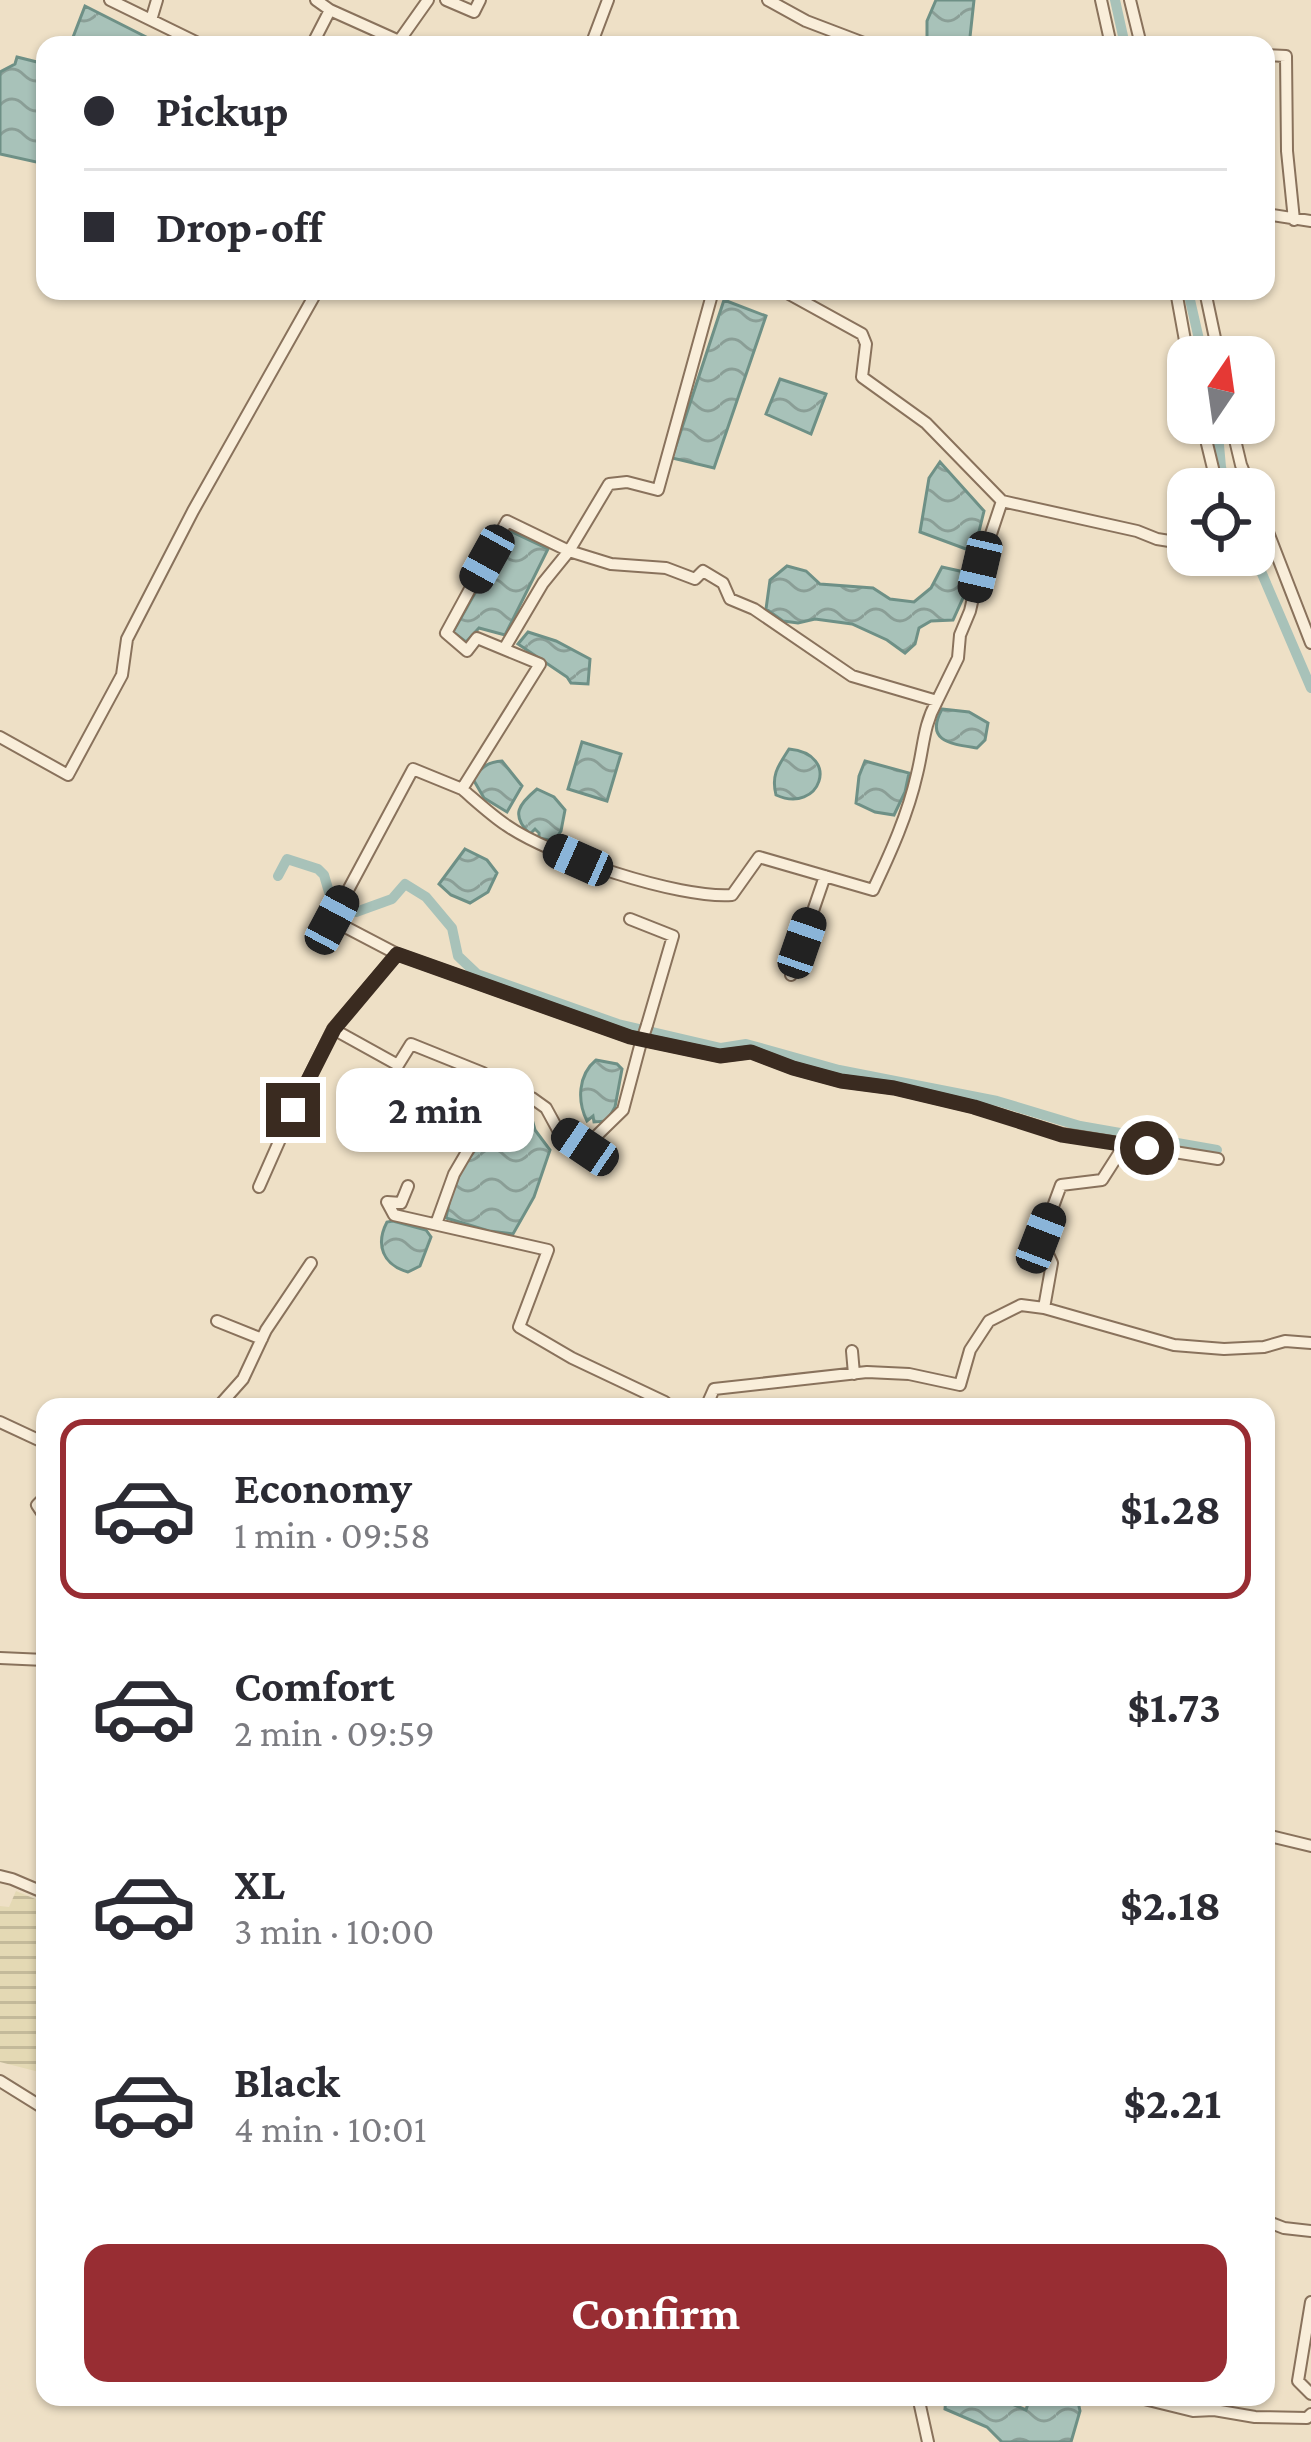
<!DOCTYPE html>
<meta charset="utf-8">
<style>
:root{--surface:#fff;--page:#f7f7f7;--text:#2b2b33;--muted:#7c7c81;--line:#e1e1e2;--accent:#982d33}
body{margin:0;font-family:"Crimson Pro",serif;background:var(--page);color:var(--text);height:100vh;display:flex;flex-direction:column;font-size:45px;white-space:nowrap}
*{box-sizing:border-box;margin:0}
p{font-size:39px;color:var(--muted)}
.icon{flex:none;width:66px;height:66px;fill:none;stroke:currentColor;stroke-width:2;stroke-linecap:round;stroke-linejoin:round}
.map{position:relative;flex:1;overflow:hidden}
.sheet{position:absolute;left:36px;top:1398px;width:1239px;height:1008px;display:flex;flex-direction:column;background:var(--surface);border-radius:24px;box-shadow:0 3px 9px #0004}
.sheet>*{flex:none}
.guide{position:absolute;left:36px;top:36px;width:1239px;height:264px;border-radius:24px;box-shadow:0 3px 9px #0004;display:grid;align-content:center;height:264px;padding:0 48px;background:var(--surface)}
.needle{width:78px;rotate:13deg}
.buttons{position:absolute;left:1167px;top:336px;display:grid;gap:24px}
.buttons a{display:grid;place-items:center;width:108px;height:108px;border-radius:24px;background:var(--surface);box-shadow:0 3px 9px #0004;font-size:60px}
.end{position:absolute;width:54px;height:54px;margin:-27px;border:15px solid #3a2b20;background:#fff;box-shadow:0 0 0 6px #fff}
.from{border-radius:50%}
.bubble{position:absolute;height:84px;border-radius:24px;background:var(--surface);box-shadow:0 3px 9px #0004;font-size:39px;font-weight:700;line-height:84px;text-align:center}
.car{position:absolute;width:36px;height:72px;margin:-36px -18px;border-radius:15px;box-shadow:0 0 9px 3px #0007;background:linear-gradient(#222 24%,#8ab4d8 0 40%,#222 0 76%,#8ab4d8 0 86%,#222 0)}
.guide b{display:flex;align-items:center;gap:42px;height:114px;font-size:45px}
.guide b+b{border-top:3px solid var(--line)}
.guide i{width:30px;height:30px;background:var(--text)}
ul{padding:21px 0 0;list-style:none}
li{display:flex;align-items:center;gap:36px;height:180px;margin:0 24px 18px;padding:0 24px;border:6px solid transparent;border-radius:24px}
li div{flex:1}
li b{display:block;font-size:45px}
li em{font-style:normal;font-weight:700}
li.current{border-color:var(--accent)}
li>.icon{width:108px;height:108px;stroke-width:1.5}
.button{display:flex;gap:24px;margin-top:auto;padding:24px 48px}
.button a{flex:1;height:138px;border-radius:24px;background:var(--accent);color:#fff;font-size:48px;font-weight:700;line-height:138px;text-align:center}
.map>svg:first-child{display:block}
</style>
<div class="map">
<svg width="1311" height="2442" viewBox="0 0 1311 2442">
<defs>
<pattern id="farmland-rules" width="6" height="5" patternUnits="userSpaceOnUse" patternTransform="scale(3)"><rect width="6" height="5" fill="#e4d9b4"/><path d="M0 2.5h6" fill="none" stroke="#c4ba9a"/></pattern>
<pattern id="water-waves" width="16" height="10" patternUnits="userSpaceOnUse" patternTransform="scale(3)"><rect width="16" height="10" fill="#a8c2b9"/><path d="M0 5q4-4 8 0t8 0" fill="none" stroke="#8a9e96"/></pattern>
</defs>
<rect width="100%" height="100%" fill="#eee0c6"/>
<!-- farmland -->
<path fill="url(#farmland-rules)" d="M16 1891 45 1903V2076L43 2073 0 2062V1906L9 1907Z"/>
<!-- water -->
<path fill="url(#water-waves)" stroke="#6e9086" stroke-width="3" d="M936 0H974L970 37C956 47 944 47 927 41V21Z
M85 6 162 45H70Z
M17 57 45 64V164L0 154V72L15 64Z
M724 300 766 316 714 468 672 458Z
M780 379 826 394 811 434 766 414Z
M940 462 984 511 974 552 920 532 929 478Z
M510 531 548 549 505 635 479 628 466 642 453 632Z
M787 566 806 571 820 584 873 588 890 599 914 602 931 588 942 567 964 572 972 578 953 620 931 621 919 628 915 644 905 653 887 640 852 624 815 619 798 623 783 621 766 609 770 580Z
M528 632 556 641 590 659 588 684 571 683 567 677 518 644Z
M942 709 969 712 988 723 985 740 977 748C952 744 924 742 942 709Z
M582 742 621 754 607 801 568 789Z
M789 749C842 754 820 815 776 795 771 775 778 766 789 749Z
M502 761 522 786 507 812 484 798 473 779C481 767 488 762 502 761Z
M865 761 909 773 905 792 894 815 875 812 856 803 859 776Z
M537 789 554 797 565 810 561 831 554 841 539 838V833L535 829 530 834C510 815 519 804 537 789Z
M465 849 487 860 497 873 488 892 470 903 451 895 439 884Z
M596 1060 617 1064 622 1069 615 1107 607 1121 594 1122 593 1116 587 1121C577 1101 578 1075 596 1060Z
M511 1109 532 1119 535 1130 550 1150 534 1197 513 1234 489 1231 446 1218 451 1194 465 1162Z
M393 1221 426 1230 431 1237 420 1266 408 1272C383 1265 375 1245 387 1222Z
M946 2397H996L1026 2410 1030 2397H1077L1080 2411 1071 2442H1002L987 2427 945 2409Z"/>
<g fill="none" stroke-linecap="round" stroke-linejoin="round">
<!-- canal -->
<path stroke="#a8c2b9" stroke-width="10" d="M1115 0 1125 45
M1188 291 1203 357
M1217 423 1221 467 1227 489
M1254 555 1311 688
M278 876 287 859 318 869 324 875 329 892 356 912 392 899 405 884 426 897 452 928 458 956 477 974 618 1024 721 1048 746 1044 839 1070 997 1101 1080 1126 1217 1150"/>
<!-- minor casing -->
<g stroke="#89725c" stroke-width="14">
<path id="minor" d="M110 0 202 45
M316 0 330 10 399 41 428 0
M446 0 474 12 480 0
M768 0 806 21 869 45
M1101 0 1111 45
M1130 0 1141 45
M151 20 157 0
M312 45 330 10
M591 45 608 0
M1266 55 1286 56 1287 151 1294 220
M1266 214 1311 221
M713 291 658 490 627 482 609 484 569 551 507 521 446 633 467 651 477 638 540 664 462 789 413 769 332 920 397 954 630 1037 720 1056 751 1052 793 1068 841 1081 894 1088 974 1107 1062 1134 1218 1159
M784 291 862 334 866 344 862 377 926 423 1002 501 1137 531 1157 539 1188 544
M1176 291 1188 357
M1205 291 1219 357
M1202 423 1218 489
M1231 423 1241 465 1251 489
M1254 496 1311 643
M504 649 543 583 569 551 611 564 666 568 695 579 703 571 723 583 730 599 754 609 852 676 937 701 958 658 960 635 970 611 980 567 1002 501
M0 737 68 775 122 675 127 639 193 511 317 291
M462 789C476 801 491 815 506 825 550 856 679 899 732 895L759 857 873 890C891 852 908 814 917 774 924 746 923 726 937 701
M630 919 673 936 647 1025
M397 954 333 1029 398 1065 411 1044 483 1073 507 1092 532 1098 546 1108 558 1130 585 1147 623 1110 640 1046
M791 975 825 876
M408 1186 401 1203 387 1202 394 1215 548 1250 519 1327 572 1358 665 1402 666 1407
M259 1187 293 1110 333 1029
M436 1224 454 1174 471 1145 490 1130 507 1092
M1044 1308 1052 1263 1041 1239 1061 1185 1102 1180 1125 1144
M217 1321 262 1339
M852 1351 854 1374
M218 1407 243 1379 266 1330 311 1263
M706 1407 714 1389 867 1372 909 1374 960 1385 970 1350 989 1321 1021 1305 1044 1308 1174 1345 1224 1349 1264 1347 1285 1341 1311 1343
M0 1422 45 1443
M45 1497 37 1505 45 1517
M0 1658 45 1660
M1266 1835 1311 1846
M0 1876 12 1879 45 1893
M0 2081 45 2109
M1266 2221 1284 2228 1311 2231
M1311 2302 1298 2381 1311 2394
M911 2397 919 2401 928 2442
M1136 2397 1193 2411 1214 2410 1255 2417 1307 2418 1311 2414"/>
</g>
<!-- minor -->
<use href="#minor" stroke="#f9eeda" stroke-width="10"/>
<!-- minor-bridge casing -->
<g stroke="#89725c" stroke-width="14" stroke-linecap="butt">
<path id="minor-bridge" d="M640 1046 647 1025"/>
</g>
<!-- minor-bridge -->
<use href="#minor-bridge" stroke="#f9eeda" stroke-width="10"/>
</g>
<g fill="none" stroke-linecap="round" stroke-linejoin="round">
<!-- route -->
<path stroke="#3a2b20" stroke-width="15" d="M293 1110 334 1029 397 954 630 1037 720 1056 751 1052 793 1068 841 1081 894 1088 974 1107 1062 1135 1147 1148"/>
</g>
</svg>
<div class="buttons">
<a><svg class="needle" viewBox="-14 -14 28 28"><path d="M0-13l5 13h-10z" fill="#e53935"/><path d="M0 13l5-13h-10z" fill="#7c7c81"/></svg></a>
<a><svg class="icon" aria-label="locate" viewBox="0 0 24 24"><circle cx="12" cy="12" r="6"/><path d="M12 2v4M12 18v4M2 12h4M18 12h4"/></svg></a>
</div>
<i class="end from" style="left:1147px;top:1148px"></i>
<i class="end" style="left:293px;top:1110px"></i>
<div class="bubble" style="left:336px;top:1068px;width:198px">2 min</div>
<i class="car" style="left:487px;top:559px;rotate:209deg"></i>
<i class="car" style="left:980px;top:567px;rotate:193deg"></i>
<i class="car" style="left:578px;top:860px;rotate:294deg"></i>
<i class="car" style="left:332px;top:920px;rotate:28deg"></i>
<i class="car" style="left:802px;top:943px;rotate:19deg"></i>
<i class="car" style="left:585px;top:1147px;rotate:304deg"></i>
<i class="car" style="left:1041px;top:1238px;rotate:21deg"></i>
<div class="guide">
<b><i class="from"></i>Pickup</b>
<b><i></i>Drop-off</b>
</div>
<section class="sheet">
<ul>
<li class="current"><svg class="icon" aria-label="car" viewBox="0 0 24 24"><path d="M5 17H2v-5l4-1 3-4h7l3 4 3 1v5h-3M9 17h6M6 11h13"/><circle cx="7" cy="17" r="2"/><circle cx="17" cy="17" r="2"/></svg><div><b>Economy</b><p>1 min · 09:58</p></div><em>$1.28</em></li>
<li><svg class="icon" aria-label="car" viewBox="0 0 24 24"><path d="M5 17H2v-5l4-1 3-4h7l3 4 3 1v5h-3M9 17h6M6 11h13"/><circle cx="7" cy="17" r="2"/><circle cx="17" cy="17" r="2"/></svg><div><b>Comfort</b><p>2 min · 09:59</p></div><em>$1.73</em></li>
<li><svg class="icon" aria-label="car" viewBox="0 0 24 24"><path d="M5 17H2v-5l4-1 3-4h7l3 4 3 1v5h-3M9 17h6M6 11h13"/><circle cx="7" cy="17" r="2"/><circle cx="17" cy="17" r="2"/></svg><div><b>XL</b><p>3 min · 10:00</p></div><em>$2.18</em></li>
<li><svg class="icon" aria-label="car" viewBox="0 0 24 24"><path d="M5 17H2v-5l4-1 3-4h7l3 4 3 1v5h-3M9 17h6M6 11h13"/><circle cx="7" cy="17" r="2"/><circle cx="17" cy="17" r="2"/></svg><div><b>Black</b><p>4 min · 10:01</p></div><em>$2.21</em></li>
</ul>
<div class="button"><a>Confirm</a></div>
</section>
</div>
